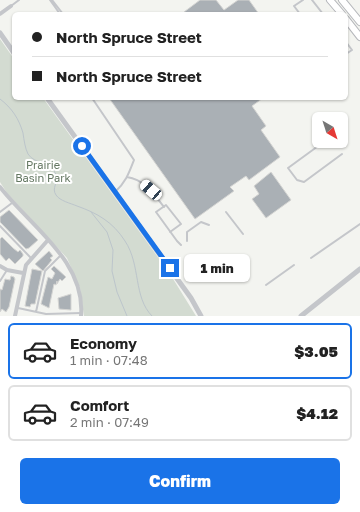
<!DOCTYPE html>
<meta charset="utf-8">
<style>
:root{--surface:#fff;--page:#f6f6f6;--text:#222;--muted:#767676;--line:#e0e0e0;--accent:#1a73e8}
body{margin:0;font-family:"Golos Text",sans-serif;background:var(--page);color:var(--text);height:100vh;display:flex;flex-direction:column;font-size:15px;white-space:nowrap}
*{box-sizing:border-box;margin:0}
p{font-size:13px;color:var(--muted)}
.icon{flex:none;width:22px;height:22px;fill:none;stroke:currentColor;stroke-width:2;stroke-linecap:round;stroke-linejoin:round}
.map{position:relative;height:316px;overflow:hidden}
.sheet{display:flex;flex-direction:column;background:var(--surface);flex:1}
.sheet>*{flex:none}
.hud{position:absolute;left:12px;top:12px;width:336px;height:88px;border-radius:6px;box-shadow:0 1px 3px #0004;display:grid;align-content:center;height:88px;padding:0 20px;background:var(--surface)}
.needle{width:26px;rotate:141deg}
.tools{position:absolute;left:312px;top:112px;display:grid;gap:8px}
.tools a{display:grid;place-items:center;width:36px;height:36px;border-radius:6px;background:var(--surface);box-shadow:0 1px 3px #0004;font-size:20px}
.end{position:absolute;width:18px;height:18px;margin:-9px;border:5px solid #1a73e8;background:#fff;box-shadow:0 0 0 2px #fff}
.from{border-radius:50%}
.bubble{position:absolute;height:28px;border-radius:6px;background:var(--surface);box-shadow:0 1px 3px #0004;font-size:13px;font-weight:800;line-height:28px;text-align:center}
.car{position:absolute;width:12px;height:24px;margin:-12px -6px;border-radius:5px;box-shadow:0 0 3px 1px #0007;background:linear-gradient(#fff 24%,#345 0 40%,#fff 0 76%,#345 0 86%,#fff 0)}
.hud b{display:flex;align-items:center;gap:14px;height:38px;font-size:15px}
.hud b+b{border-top:1px solid var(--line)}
.hud i{width:10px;height:10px;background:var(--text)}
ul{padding:7px 0 0;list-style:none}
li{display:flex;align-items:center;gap:12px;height:56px;margin:0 8px 6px;padding:0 12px;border:2px solid var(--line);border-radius:6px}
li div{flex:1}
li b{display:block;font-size:15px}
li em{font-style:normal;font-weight:800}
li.current{border-color:var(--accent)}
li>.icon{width:36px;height:36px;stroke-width:1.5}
.cta{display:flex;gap:8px;margin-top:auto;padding:8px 20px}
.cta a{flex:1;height:46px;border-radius:6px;background:var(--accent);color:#fff;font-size:16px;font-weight:800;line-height:46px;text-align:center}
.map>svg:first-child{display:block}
</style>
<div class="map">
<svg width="360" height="316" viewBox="0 0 360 316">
<rect width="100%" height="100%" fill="#f3f4f0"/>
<!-- green -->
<path fill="#d3dbd1" d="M0 39 14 59V98H43L170 274 196 316H84L80 288 67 258 7 193 0 182Z"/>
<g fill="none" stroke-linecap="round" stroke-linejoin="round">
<!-- stream -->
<path stroke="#bcc5cb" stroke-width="1" d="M0 99C12 108 19 119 23 133 24 140 25 148 28 154 35 165 52 161 56 175 59 182 51 188 56 195 60 201 70 203 77 206 97 213 113 222 125 241 141 265 133 297 152 316
M91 212 107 232 113 250 112 271 117 292 127 316"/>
</g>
<!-- building -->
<path fill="#aab0b5" stroke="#d5d5d3" d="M200 0H216L224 10 238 0H249L259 14H185L184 12Z
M109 98H263L252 106 266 126 261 130 280 157 249 180 246 176 230 187 234 191 195 219Z
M271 172 291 200 266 218 252 199 259 194 254 186Z
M9 210 38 240 29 248 26 249 0 222V217Z
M2 237 13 248 18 252 20 250 23 254V256L15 264 9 258 6 261 0 254V239Z
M49 251 53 256 50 258 52 260 43 271 35 264Z
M54 266 66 277 62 281 60 279 57 284V281L56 285 54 284 49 308 41 304 48 277 52 279 55 273 51 269Z
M32 269 42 271 35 304H31L30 307 25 306Z
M11 276 14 277 15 279 9 307 6 312 2 309 0 312V289L2 290 5 279 10 280Z
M71 294V310L59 309 58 298Z"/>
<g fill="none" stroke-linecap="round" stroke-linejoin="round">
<!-- primary casing -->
<g stroke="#b5b7bb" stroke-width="8">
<path id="primary" d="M330 0 342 14
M342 0 360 22
M346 19 360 37"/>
</g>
<!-- service -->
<path stroke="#c4c6ca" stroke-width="2" d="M50 0 60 14
M52 0 63 14
M312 0 323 14
M11 6 19 0
M300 14 294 6 303 0
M346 42 352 50 346 54
M92 98 134 160C129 173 126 182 115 192
M325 141 288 168 297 180 304 182 342 154
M127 177C145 180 153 193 164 207
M0 212 12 203
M226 212 243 234
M0 226 31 258
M170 232 181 224 166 205 156 212 177 241 181 245
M187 241V232L201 222 209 225
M311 258 360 224
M0 281 7 270
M266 285 294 265
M18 308 46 314 81 313
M36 312 45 271 60 256"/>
<!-- minor -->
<path stroke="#c4c6ca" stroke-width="4" d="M0 14 11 6
M0 187C30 226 86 261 81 316
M0 266 7 270 23 273
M15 316 26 265 48 240"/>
<!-- tertiary -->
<path stroke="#c4c6ca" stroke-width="5" d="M0 33 14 53
M47 98 191 298 201 316
M301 316 360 269"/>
<!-- primary -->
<use href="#primary" stroke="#fff" stroke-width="6"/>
</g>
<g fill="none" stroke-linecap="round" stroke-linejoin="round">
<!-- route -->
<path stroke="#1a73e8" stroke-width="5" d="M82 146 170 268"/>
</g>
<g text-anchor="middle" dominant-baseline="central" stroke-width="4" stroke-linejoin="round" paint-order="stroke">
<!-- park labels -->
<g font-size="11" fill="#647762" stroke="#fff">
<text x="43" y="164">Prairie<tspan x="43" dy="13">Basin Park</tspan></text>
</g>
</g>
</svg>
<div class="tools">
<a><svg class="needle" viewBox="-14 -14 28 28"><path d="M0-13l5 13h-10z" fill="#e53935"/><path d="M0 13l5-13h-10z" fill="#767676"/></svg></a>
</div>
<i class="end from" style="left:82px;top:146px"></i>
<i class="end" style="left:170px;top:268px"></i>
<div class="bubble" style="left:184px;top:254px;width:66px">1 min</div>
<i class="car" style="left:151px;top:190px;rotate:311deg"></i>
<div class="hud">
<b><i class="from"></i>North Spruce Street</b>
<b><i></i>North Spruce Street</b>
</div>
</div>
<section class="sheet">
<ul>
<li class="current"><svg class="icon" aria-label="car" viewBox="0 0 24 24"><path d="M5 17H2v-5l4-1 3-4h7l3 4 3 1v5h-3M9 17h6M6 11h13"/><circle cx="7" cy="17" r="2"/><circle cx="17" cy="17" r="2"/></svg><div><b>Economy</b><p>1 min · 07:48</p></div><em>$3.05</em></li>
<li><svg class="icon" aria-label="car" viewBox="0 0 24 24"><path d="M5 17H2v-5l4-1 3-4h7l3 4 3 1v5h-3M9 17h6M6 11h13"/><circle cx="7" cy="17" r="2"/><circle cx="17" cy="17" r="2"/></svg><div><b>Comfort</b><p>2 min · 07:49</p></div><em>$4.12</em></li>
</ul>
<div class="cta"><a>Confirm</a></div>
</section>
